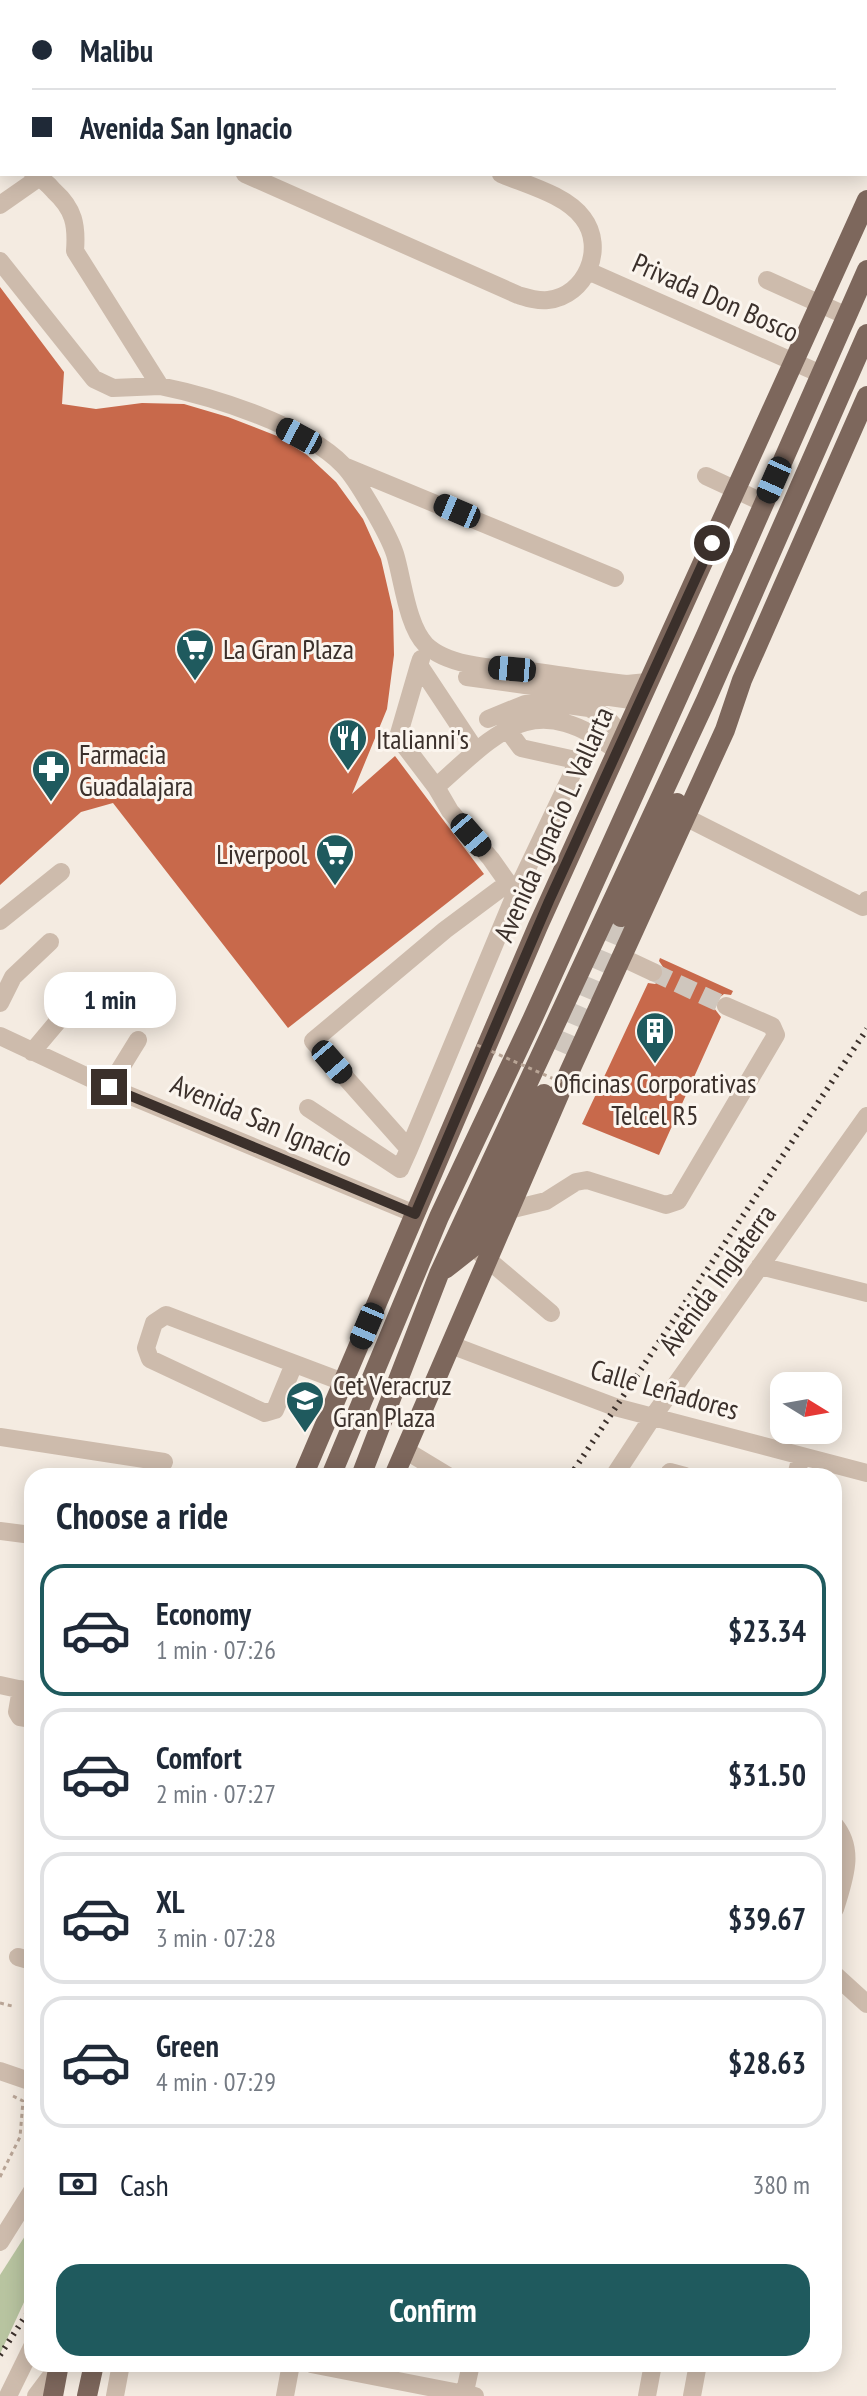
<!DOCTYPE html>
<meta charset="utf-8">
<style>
:root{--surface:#fff;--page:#f6f6f7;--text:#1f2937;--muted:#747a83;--line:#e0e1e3;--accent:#1f5a5e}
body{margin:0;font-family:"PT Sans Narrow",sans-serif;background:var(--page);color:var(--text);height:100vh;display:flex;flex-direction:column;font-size:30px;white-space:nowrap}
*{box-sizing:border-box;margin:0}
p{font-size:26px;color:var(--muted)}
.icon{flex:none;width:44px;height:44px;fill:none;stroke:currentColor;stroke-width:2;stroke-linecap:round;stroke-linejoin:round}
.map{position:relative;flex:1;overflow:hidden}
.details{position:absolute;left:24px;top:1468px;width:818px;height:904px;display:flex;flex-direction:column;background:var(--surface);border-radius:24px;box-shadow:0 4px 20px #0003}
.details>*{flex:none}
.hud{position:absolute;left:0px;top:0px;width:868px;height:176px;box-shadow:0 4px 20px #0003;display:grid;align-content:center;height:176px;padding:0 32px;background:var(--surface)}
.needle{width:52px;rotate:101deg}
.controls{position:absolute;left:770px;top:1372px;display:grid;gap:16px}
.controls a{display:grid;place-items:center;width:72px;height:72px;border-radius:16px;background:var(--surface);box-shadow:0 4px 20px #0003;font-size:40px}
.end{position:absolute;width:36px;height:36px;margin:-18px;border:10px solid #3b302b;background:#fff;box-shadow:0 0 0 4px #fff}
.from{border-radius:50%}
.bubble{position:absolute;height:56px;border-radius:24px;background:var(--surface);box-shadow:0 4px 20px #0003;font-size:26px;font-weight:800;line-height:56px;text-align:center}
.car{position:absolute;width:24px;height:48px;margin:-24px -12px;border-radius:10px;box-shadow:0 0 6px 2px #0007;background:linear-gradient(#222 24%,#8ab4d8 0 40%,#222 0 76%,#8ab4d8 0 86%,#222 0)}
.hud b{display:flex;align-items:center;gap:28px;height:76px;font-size:30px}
.hud b+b{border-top:2px solid var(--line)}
.hud i{width:20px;height:20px;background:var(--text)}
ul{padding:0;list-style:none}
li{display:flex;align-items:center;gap:24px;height:132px;margin:0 16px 12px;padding:0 16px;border:4px solid var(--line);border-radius:24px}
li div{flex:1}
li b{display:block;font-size:30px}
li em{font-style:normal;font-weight:800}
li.selected{border-color:var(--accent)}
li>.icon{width:72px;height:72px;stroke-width:1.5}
h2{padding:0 32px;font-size:36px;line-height:96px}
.pay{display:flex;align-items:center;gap:20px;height:88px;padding:0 32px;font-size:30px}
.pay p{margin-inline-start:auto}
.cta{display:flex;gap:16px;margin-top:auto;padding:16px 32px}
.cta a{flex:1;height:92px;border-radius:24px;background:var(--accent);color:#fff;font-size:32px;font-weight:800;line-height:92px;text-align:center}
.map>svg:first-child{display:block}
</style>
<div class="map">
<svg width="867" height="2396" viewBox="0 0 867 2396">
<rect width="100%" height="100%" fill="#f4ebe1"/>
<!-- green -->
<path fill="#b8c4a0" d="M32 2225V2285L0 2354V2275Z"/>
<!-- building -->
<path fill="#c8694b" d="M0 287 64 372 62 404 96 409 142 403 184 404 228 417 277 436 307 455 336 482 363 519 381 559 393 611 394 655 387 709 352 794 395 756 484 874 288 1028 113 803 81 812 0 885Z
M660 958 733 991 731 995 724 994 715 1001 714 1008 721 1017 659 1155 582 1124 648 983 655 984 663 978 665 970 659 961Z"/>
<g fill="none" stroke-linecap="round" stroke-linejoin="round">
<!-- minor-tunnel -->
<path stroke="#cfc6bd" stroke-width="18" stroke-dasharray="18 9" stroke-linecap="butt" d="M653 972 726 1006"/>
<!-- major-tunnel -->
<path stroke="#cfc6bd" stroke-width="20" stroke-dasharray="20 10" stroke-linecap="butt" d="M563 1053 621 917"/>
<!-- path -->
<path stroke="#b9a596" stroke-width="3" stroke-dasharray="4 4" stroke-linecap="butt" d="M0 2003 12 2006
M0 2177 20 2137 23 2101 13 2096"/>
<!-- minor -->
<path stroke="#cdbbac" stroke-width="18" d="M735 0 740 2
M826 0 831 2
M604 2V0
M0 9 2 10
M866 10H867
M866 58 867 59
M0 160 2 161
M33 174C42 178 48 184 54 191 74 209 77 225 75 251L160 386C214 397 304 425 343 465 357 479 389 535 395 554 403 580 407 626 426 645 451 669 504 668 537 672 567 676 597 681 627 684L647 682
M245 174 518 295C528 298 537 301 548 300 586 296 606 248 583 218 566 195 527 185 501 174
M0 205 40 177
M0 261 94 379 113 388 160 386
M588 271 821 374
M767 280 847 316
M344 466 615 578
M706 476 764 503
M421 659 419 665 476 751
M419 665 398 737 436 787 450 811 491 859 508 883 516 890
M467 677 638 701
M488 719 525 704H560L589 708 606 717 623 736
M507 729 521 748 571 759 575 768 517 890 409 1149 313 1041 445 930 508 883
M436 787C500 730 533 689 616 750
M685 817 863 907 867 900
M0 921 61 872
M621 957 653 972
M0 1003 13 977 50 942
M0 1036 109 1087 415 1214
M32 1052 80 995
M109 1087 138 1040
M308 1108 400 1169 409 1149
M509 1210 546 1201 576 1182 587 1180 666 1205 678 1201 776 1035 772 1026 726 1006
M479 1252 551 1313
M760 1266 867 1293
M451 1345 615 1407 867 1473
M294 1364 275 1410 265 1413 150 1359 146 1348 154 1323 166 1315 343 1382
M0 1437 164 1462
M405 1450 448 1476
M670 1472 685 1476
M614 1476 652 1418 867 1116
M796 1476 801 1456
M0 1531 32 1535
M0 1685 32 1692
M21 1689 17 1712 20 1717 32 1719
M834 1824C856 1850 844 1879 835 1909
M18 1957 32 1961
M834 1974 867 2004
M0 2071 32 2082
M0 2242 32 2191
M311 2364 475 2396
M8 2396 32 2347
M36 2396 60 2364
M115 2396 121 2364
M285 2396 291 2364
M464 2396 471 2364
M647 2396 653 2364
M692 2396 698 2364"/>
<!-- major -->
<path stroke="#7d675c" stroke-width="20" d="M621 917 677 803
M445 1269 473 1247 544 1094
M303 1476 538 926 867 200
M331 1476 439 1217 532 1020 706 635 867 270
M361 1476 439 1274 706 700 867 334
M394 1476 561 1090 725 730 742 680 867 396
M87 2396 94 2364"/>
<!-- rail -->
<path stroke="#3b302b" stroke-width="6" stroke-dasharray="2 6" stroke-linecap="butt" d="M570 1476 867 1029
M0 2355 32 2306"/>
<!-- path-bridge -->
<path stroke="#b9a596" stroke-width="3" stroke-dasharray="4 4" stroke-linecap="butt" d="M477 1045 579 1090"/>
<!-- major-bridge -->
<path stroke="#7d675c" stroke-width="20" d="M53 2396 59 2364"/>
</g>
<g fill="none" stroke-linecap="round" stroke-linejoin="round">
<!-- route -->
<path stroke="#3b302b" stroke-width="10" d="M109 1087 415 1214 549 901 712 543"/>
</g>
<!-- icons -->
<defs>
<g id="supermarket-pin" transform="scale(2)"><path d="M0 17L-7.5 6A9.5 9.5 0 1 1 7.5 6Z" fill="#1f5a5e" stroke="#fbf5ee"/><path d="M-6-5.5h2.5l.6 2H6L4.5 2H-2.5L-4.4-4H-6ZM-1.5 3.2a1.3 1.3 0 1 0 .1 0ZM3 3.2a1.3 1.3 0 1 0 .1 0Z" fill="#fff"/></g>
<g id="restaurant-pin" transform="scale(2)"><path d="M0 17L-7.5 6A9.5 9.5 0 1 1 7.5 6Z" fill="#1f5a5e" stroke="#fbf5ee"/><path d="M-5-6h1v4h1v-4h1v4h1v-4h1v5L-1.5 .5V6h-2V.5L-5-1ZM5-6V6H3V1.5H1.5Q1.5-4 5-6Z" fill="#fff"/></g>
<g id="pharmacy-pin" transform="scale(2)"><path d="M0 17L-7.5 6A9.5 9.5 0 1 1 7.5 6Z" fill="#1f5a5e" stroke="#fbf5ee"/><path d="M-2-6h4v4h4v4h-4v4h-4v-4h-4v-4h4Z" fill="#fff"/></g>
<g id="building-pin" transform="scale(2)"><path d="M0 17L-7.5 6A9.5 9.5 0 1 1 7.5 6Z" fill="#1f5a5e" stroke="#fbf5ee"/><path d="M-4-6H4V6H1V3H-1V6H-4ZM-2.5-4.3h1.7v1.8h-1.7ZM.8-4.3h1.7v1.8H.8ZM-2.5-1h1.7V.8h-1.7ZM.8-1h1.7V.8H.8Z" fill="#fff"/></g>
<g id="university-pin" transform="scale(2)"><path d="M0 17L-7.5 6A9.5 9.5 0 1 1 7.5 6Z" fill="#1f5a5e" stroke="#fbf5ee"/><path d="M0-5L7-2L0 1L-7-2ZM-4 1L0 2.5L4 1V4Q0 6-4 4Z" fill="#fff"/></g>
</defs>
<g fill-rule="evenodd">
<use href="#supermarket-pin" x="195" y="648"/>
<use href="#restaurant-pin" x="348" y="738"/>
<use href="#pharmacy-pin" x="51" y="769"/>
<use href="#supermarket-pin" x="335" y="853"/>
<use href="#building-pin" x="655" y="1031"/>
<use href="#university-pin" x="305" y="1400"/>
</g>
<g text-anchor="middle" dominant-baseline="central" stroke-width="6" stroke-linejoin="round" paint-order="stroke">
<!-- street labels -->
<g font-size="28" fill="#3b302b" stroke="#fbf5ee">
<text transform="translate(716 297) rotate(24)">Privada Don Bosco</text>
<text transform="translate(553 824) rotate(-66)">Avenida Ignacio L. Vallarta</text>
<text transform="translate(262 1120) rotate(23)">Avenida San Ignacio</text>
<text transform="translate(717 1279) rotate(-54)">Avenida Inglaterra</text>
<text transform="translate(665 1389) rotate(16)">Calle Leñadores</text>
</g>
<!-- poi labels -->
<g font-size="28" fill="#3b302b" stroke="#fbf5ee" text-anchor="start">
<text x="223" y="648">La Gran Plaza</text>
<text x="376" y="738">Italianni's</text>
<text x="79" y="753">Farmacia<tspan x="79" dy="32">Guadalajara</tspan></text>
<text x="307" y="853" text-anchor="end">Liverpool</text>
<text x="655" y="1082" text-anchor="middle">Oficinas Corporativas<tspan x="655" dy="32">Telcel R5</tspan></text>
<text x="333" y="1384">Cet Veracruz<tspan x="333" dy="32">Gran Plaza</tspan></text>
</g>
</g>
</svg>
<div class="controls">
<a><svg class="needle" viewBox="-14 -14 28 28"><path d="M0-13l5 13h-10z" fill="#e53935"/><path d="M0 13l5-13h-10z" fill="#747a83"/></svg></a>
</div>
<i class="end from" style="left:712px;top:543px"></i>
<i class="end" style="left:109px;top:1087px"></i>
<div class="bubble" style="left:44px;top:972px;width:132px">1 min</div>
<i class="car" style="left:299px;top:436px;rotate:298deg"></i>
<i class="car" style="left:774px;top:480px;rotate:204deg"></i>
<i class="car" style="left:457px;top:511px;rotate:293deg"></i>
<i class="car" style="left:512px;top:669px;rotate:275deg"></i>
<i class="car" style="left:471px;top:835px;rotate:139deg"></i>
<i class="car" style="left:332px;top:1062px;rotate:139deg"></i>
<i class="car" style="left:367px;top:1326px;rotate:203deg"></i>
<div class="hud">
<b><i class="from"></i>Malibu</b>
<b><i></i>Avenida San Ignacio</b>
</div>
<section class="details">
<h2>Choose a ride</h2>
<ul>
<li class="selected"><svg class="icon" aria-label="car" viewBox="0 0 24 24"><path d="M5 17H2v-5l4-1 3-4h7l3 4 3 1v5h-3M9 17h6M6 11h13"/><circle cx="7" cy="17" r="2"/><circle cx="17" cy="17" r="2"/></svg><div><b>Economy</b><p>1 min · 07:26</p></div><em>$23.34</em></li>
<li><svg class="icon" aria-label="car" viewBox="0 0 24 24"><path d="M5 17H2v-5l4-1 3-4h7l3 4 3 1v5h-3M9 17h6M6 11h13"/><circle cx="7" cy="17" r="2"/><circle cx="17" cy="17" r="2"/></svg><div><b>Comfort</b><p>2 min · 07:27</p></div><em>$31.50</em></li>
<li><svg class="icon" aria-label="car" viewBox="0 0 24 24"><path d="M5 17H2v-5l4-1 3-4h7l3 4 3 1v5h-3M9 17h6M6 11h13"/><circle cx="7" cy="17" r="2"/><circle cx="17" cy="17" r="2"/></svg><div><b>XL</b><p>3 min · 07:28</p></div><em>$39.67</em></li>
<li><svg class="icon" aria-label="car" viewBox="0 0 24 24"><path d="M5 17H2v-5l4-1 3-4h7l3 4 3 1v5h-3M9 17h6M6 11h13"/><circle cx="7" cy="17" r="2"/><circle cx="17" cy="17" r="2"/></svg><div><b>Green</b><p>4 min · 07:29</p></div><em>$28.63</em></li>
</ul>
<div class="pay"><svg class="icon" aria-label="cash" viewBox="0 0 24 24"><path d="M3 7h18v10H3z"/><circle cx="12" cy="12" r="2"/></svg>Cash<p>380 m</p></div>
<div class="cta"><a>Confirm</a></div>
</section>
</div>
